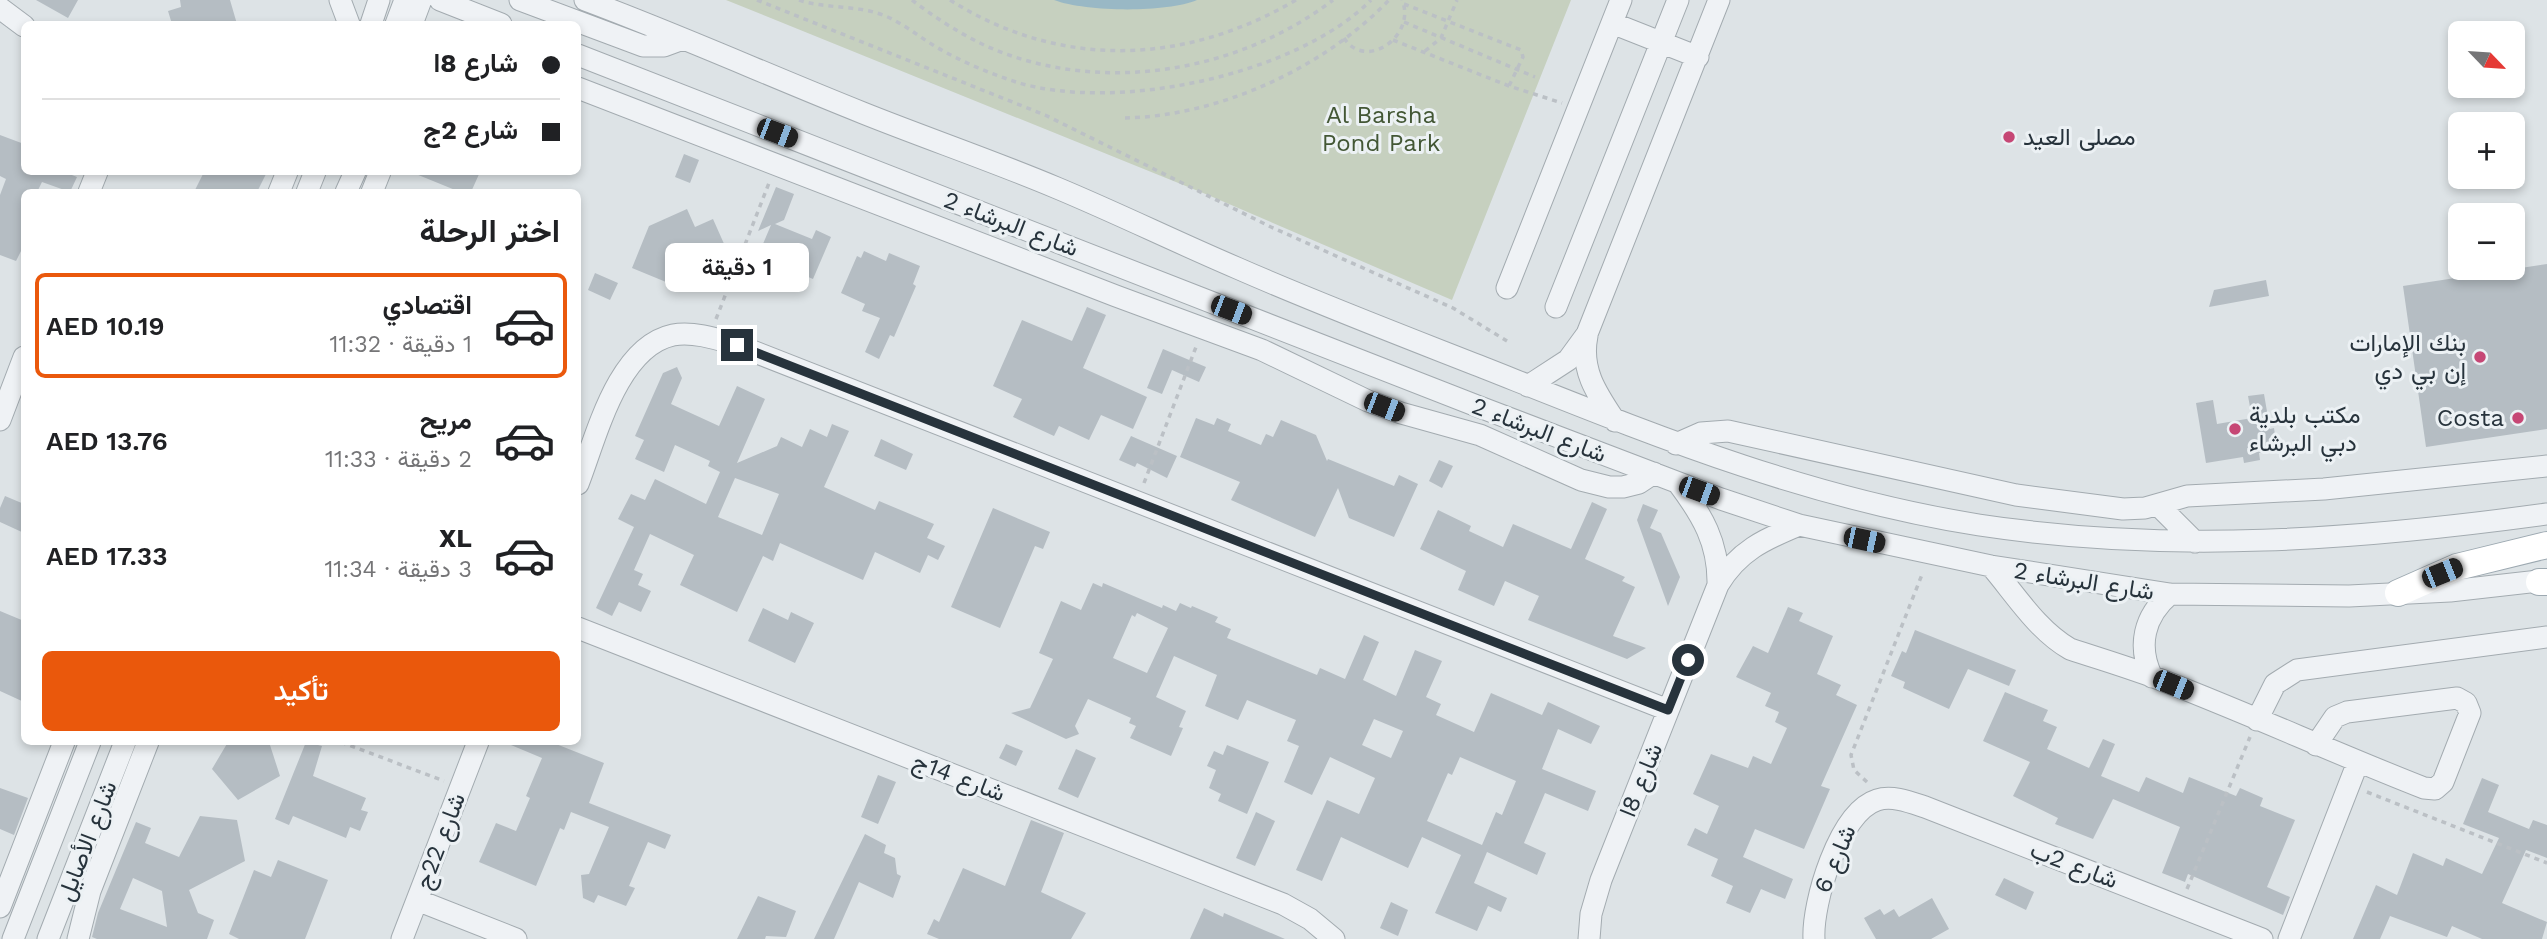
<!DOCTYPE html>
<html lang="ar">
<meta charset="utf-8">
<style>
:root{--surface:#fff;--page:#f2f2f2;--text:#202124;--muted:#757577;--line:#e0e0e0;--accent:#ea580c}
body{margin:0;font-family:"Work Sans",Vazirmatn,sans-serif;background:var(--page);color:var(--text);direction:rtl;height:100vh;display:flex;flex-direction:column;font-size:26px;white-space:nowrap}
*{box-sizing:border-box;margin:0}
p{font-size:23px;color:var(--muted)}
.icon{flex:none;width:38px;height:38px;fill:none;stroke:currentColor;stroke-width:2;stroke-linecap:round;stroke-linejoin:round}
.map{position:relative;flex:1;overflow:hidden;direction:ltr}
.side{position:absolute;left:21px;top:189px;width:560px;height:556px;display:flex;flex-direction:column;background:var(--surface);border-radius:10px;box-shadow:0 4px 10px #0003;direction:rtl}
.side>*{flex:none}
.hud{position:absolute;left:21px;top:21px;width:560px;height:154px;border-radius:10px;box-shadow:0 4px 10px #0003;direction:rtl;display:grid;align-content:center;height:154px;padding:0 21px;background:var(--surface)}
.needle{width:46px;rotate:115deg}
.tools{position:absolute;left:2448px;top:21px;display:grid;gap:14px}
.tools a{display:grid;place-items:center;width:77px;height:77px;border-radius:10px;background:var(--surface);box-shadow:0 4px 10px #0003;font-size:35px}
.end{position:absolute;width:32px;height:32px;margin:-16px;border:9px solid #27333c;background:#fff;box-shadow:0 0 0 4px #fff}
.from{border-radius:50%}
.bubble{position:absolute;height:49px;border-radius:10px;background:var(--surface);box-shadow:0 4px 10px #0003;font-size:23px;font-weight:600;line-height:49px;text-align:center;direction:rtl}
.car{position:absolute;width:21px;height:42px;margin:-21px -10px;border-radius:9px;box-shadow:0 0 5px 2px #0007;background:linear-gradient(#222 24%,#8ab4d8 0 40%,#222 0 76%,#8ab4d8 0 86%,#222 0)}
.hud b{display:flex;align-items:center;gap:24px;height:66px;font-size:26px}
.hud b+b{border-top:2px solid var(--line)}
.hud i{width:18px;height:18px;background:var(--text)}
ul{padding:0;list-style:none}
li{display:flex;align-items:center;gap:21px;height:105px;margin:0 14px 10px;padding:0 7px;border:4px solid transparent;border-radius:10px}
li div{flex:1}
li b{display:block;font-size:26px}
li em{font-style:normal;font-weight:600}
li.current{border-color:var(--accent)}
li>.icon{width:63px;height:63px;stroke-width:1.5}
h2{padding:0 21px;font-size:32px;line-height:84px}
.button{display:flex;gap:14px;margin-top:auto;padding:14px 21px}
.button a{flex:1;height:80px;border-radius:10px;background:var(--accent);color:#fff;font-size:28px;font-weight:600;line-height:80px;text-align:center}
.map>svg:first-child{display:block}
</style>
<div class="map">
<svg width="2547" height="939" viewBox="0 0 2547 939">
<rect width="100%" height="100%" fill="#dde3e6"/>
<!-- green -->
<path fill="#c6d0bf" d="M726 0H1571L1452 300 1208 195Z"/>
<!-- water -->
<path fill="#99b8c5" d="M1054 0H1197C1166 13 1086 12 1054 0Z"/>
<!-- building -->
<path fill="#b5bdc3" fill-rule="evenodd" d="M36 0H78L68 18Z
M180 0H230L237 24H172L168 11 181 7Z
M0 135 24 144V172H64L77 177 70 192 42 182 37 192H24V245L16 261 0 255V195L6 179 0 176Z
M684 154 699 160 690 183 675 177Z
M204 172H267L257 192H194Z
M411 172H480L471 192H460Z
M776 187 794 194 784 220 775 224 812 239 816 230 831 237 813 279 775 263 768 280 751 272 771 225 758 231Z
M687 209 695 227 713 219 725 246 695 260 683 289 632 268 649 226Z
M864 251 886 261 889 253 920 266 913 284 916 286 894 337 890 335 879 359 865 352 880 318 862 311 865 304 841 293 857 256 861 258Z
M2547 264V429L2426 447 2403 286Z
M595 273 618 283 610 300 588 290Z
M2266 280 2269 296 2209 307 2214 290Z
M1087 307 1106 315 1083 368 1147 397 1133 429 1101 415 1089 440 1059 426 1054 436 1013 417 1022 399 993 386 1022 320 1072 341Z
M1163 349 1206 367 1199 382 1172 370 1162 394 1147 388Z
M677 367 682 378 671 404 719 426 737 386 765 399 737 463 777 446 781 437 802 447 810 429 827 437 832 424 849 431 824 487 875 510 879 501 934 524 927 538 945 546 938 560 928 555 920 573 875 552 863 580 780 543 773 561 763 556 737 612 680 585 694 555 650 534 634 570 643 574 638 585 651 591 641 612 619 602 612 616 596 608 634 527 618 519 631 494 645 500 655 479 706 504 720 472 708 466 710 461 675 445 664 472 635 459 644 440 635 436 663 373ZM735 478 779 494 762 535 718 517Z
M2264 394 2270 429 2274 428 2277 450 2259 453 2260 460 2244 463 2243 457 2206 463 2196 403 2213 400 2217 424 2252 418 2248 396Z
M1196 418 1214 425 1217 418 1231 424 1228 431 1261 445 1266 434 1273 437 1281 420 1316 435 1327 461 1328 459 1394 486 1399 475 1418 484 1394 537 1349 518 1338 488 1315 537 1231 500 1240 482 1180 457Z
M1131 436 1177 456 1167 478 1137 463 1135 467 1119 460Z
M881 439 913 454 906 470 874 456Z
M1439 460 1453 466 1442 488 1429 481Z
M5 496 24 504V533L0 522V508Z
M1592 502 1607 509 1585 559 1625 577 1622 581 1635 587 1613 636 1646 648 1627 659 1528 620 1539 596 1505 581 1494 606 1458 590 1466 571 1420 549 1438 510 1471 526 1469 531 1503 547 1513 524 1571 549Z
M1643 504 1658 510 1650 528 1661 533 1680 577 1668 606 1637 520Z
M993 508 1050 532 1043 549 1035 546 1000 628 951 607Z
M1093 583 1102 587 1103 583 1162 608 1163 605 1176 611 1180 603 1191 608 1192 606 1218 617 1215 622 1231 629 1227 638 1317 675 1320 668 1345 679 1364 635 1379 642 1363 680 1396 696 1415 650 1442 661 1426 697 1441 704 1436 715 1474 732 1491 693 1542 715 1548 702 1600 726 1591 744 1558 729 1542 769 1596 791 1588 811 1545 793 1524 843 1546 853 1537 875 1487 852 1474 883 1507 898 1501 912 1488 906 1477 931 1435 913 1461 855 1422 837 1408 868 1341 837 1322 881 1296 870 1327 800 1359 814 1375 778 1330 757 1312 795 1284 782 1299 746 1287 741 1296 720 1247 700 1238 720 1205 706 1217 675 1174 656 1156 697 1186 711 1179 727 1183 728 1171 756 1130 738 1136 726 1129 723 1131 718 1088 699 1075 726 1079 734 1066 739 1011 713 1030 708 1053 659 1039 653 1061 601 1081 610ZM1137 613 1168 628 1147 673 1113 658 1132 615 1135 617ZM1374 719 1403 731 1391 758 1362 745ZM1460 757 1516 781 1502 815 1496 812 1482 845 1427 821 1448 773 1452 775Z
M1788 607 1803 613 1799 621 1833 636 1817 674 1841 685 1836 695 1857 705 1821 786 1830 789 1804 849 1755 829 1743 857 1793 879 1785 899 1761 889 1750 913 1726 903 1733 886 1711 876 1718 859 1687 845 1695 828 1707 834 1719 806 1693 794 1711 754 1748 768 1753 756 1771 764 1787 728 1775 722 1779 712 1765 706 1771 693 1736 677 1753 646 1768 653Z
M763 608 788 620 791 612 814 623 795 663 748 641Z
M0 611 24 621V702L0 691Z
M1915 630 2016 670 2009 686 1968 669 1949 709 1903 688 1905 682 1891 676 1902 651 1906 653Z
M2005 692 2048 710 2043 721 2057 727 2047 749 2089 768 2103 739 2115 744 2101 776 2139 792 2146 777 2183 793 2189 777 2236 796 2240 788 2263 798 2260 806 2295 820 2267 887 2290 897 2283 915 2188 874 2185 882 2162 873 2180 827 2113 799 2093 839 2055 824 2058 818 2013 796 2030 762 1983 741Z
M228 742H269L280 776 238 800 212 769Z
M306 742 322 746 313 776 366 798 361 810 368 812 360 831 350 827 346 838 293 816 289 825 275 819Z
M504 742H551L604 763 589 803 671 835 665 849 648 842 629 886 635 888 626 906 598 895 594 903 583 898 581 875 589 874 609 827 571 812 564 830 560 828 536 886 479 862 496 823 516 831 530 798 526 796 542 758Z
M1006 744 1023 751 1016 766 999 758Z
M1227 745 1269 762 1247 814 1218 801 1221 794 1209 788 1216 770 1207 766 1214 751 1223 755Z
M1076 749 1096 758 1078 798 1058 789Z
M878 775 896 782 878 824 861 817Z
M2482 778 2499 785 2488 812 2529 829 2533 820 2547 825V858L2526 850 2502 903 2547 922 2542 939H2482L2452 926 2447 937 2390 916 2380 939H2353L2376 885 2397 895 2413 853 2443 866 2446 858 2482 874 2499 838 2463 824Z
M0 788 28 798 14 835 0 829Z
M1256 812 1275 821 1255 866 1236 858Z
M200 816 237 820 245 861 189 890 198 913 214 920 207 939H97L92 937 98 913 136 822 151 828 145 843 179 857ZM133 878 162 891 167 927 120 909Z
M1031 820 1064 833 1041 892 1086 913 1071 939H939L927 934 934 919 939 922 963 868 1005 886Z
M865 834 886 845 884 853 895 858 897 874 901 876 893 898 859 882 834 939H814Z
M278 860 328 880 305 939H239L229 934 254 870 271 877Z
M2004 878 2034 892 2026 910 1995 895Z
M758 896 796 911 786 937 766 936 765 939H737Z
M1932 898 1949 929 1931 939H1876L1864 918 1880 909 1884 915 1894 909 1899 917Z
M1391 902 1408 910 1398 936 1380 928Z
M1204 908 1223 917 1224 913 1285 939H1190Z"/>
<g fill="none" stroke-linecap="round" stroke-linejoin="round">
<!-- minor casing -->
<g stroke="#a3abb0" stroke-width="23">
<path id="minor" d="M340 0 349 24
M440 0 501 24
M520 0 643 46H664L683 39
M585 0C679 35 770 76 863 113 928 139 993 161 1057 188 1117 213 1176 242 1237 268 1319 304 1403 336 1487 369 1651 434 1803 497 1979 525 2170 554 2357 540 2547 514
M0 8 24 26
M1612 23 1698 57
M371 24 379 0
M396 24 405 0
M412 24 421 0
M578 55 1477 406 1721 499 1799 525 1991 566 2170 594 2349 596 2450 591 2547 580
M578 88 1116 296 1262 350 1368 401 1401 413 1480 435 1581 480 1609 487H1623L1639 483 1654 473
M89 192 97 172
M279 192 287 172
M307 192 315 172
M346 192 355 172
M372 192 380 172
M1507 288 1621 0
M1556 307 1678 0
M1587 336C1580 370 1597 394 1615 421
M1528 386 1568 360 1587 334 1719 0
M0 420 24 357
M1676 444 1701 433 1728 431 2016 495 2123 509 2145 508 2187 496 2324 489 2547 466
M1678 483C1702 515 1719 543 1718 585
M578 484C596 438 617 347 673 335 693 331 717 339 737 345L1668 710
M2158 505 2195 542
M1991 566C2015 594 2037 630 2070 649 2097 658 2124 666 2151 676 2243 711 2332 752 2424 788L2435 789 2443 782 2470 713 2466 703 2457 698 2347 712 2335 717 2316 745
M578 628 1283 904 1310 919 1334 939
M2152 677C2137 646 2144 616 2170 594
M2257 720 2275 684 2297 670 2547 637
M417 900 516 939
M0 907 64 742
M13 939 90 742
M48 939 125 742
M78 939 90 891 148 742
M402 939 478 742
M1589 939 1591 914 1601 880 1718 585C1738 551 1765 539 1799 525
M1814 939C1812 903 1839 812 1877 800 1892 795 1910 802 1925 807L2262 939
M2289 939 2358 762"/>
</g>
<!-- major casing -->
<g stroke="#9da9b1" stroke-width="28">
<path id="major" d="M2539 582H2547
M2398 593 2457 567 2547 545"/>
</g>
<!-- path -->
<path stroke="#bbc0c5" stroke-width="3.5" stroke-dasharray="5 5" stroke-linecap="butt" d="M757 0 1045 115 1271 227 1453 308 1507 341
M799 0C826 9 856 5 883 15 903 23 919 37 938 48 962 62 989 73 1016 82 1115 113 1297 75 1371 0
M912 0C934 17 959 33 984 45 1096 96 1236 74 1333 0
M950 0C1061 70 1185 65 1296 0
M1404 4 1521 50 1523 57 1509 86
M1404 22 1535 77
M1344 38C1366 72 1417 35 1402 0
M1393 40 1509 86 1562 103
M1425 51 1441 38 1457 0
M1125 118C1219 116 1324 68 1389 0
M716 319 769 183
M1144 483 1196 347
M341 742 444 781
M1867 782 1854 770 1851 755 1923 572
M2367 792 2547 863
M2187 889 2250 737"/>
<!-- minor -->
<use href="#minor" stroke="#eff2f5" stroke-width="21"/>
<!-- major -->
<use href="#major" stroke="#fff" stroke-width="26"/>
</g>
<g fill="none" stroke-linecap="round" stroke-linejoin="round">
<!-- route -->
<path stroke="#27333c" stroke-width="9" d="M737 345 1668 710 1688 660"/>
</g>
<!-- markers -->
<g fill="#c64775" stroke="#ecf1f4" stroke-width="2.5">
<circle cx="2009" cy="137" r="7"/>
<circle cx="2480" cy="357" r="7"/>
<circle cx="2518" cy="418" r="7"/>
<circle cx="2235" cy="429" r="7"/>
</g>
<g text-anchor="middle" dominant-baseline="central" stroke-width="6" stroke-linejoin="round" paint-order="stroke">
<!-- park labels -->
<g font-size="24" fill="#435735" stroke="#ecf1f4">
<text x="1381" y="115">Al Barsha<tspan x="1381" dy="28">Pond Park</tspan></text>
</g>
<!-- poi labels -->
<g font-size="24" fill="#27333c" stroke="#ecf1f4" text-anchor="start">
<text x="2023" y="137">مصلى العيد</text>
<text x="2466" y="343" text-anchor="end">بنك الإمارات<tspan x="2466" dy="28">إن بي دي</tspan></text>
<text x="2249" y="415">مكتب بلدية<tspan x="2249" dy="28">دبي البرشاء</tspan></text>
<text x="2504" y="418" text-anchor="end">Costa</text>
</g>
<!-- street labels -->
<g font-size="24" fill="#27333c" stroke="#ecf1f4">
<text transform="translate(1011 224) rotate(21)">شارع البرشاء 2</text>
<text transform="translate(1539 430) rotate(21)">شارع البرشاء 2</text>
<text transform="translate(2084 581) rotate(9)">شارع البرشاء 2</text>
<text transform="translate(959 777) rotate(21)">شارع 14ج</text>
<text transform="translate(1641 780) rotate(-68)">شارع 8ا</text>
<text transform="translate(87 841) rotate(-69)">شارع الأصايل</text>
<text transform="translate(440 841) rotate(-69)">شارع 22ج</text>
<text transform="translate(1835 859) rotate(-67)">شارع 6</text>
<text transform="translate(2074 865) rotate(21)">شارع 2ب</text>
</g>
</g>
</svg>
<div class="tools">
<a><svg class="needle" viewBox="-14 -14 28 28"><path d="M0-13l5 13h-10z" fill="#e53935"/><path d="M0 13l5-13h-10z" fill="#757577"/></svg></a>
<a>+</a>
<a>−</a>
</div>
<i class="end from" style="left:1688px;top:660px"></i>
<i class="end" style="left:737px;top:345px"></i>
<div class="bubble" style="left:665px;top:243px;width:144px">1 دقيقة</div>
<i class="car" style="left:777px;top:133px;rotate:111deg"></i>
<i class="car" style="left:1231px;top:310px;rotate:111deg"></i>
<i class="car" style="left:1384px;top:407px;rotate:111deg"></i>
<i class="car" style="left:1699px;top:491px;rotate:110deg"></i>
<i class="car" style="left:1864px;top:540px;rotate:102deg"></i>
<i class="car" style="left:2442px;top:573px;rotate:68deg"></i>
<i class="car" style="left:2173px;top:685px;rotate:112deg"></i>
<div class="hud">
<b><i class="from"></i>شارع 8ا</b>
<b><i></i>شارع 2ج</b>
</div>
<section class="side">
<h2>اختر الرحلة</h2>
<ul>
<li class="current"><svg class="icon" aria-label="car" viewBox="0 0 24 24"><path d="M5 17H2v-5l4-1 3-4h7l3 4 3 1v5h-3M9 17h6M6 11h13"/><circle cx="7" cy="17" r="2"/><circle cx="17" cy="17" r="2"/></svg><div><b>اقتصادي</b><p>1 دقيقة · 11:32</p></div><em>AED 10.19</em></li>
<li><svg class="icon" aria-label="car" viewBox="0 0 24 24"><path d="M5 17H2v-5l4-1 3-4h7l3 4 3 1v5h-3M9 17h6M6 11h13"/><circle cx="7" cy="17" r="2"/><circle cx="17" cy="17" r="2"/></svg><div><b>مريح</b><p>2 دقيقة · 11:33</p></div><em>AED 13.76</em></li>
<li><svg class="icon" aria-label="car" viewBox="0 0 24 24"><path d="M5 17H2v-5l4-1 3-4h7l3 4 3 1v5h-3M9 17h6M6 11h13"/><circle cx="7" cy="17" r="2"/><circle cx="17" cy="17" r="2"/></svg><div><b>XL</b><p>3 دقيقة · 11:34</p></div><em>AED 17.33</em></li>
</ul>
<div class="button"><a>تأكيد</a></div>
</section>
</div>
